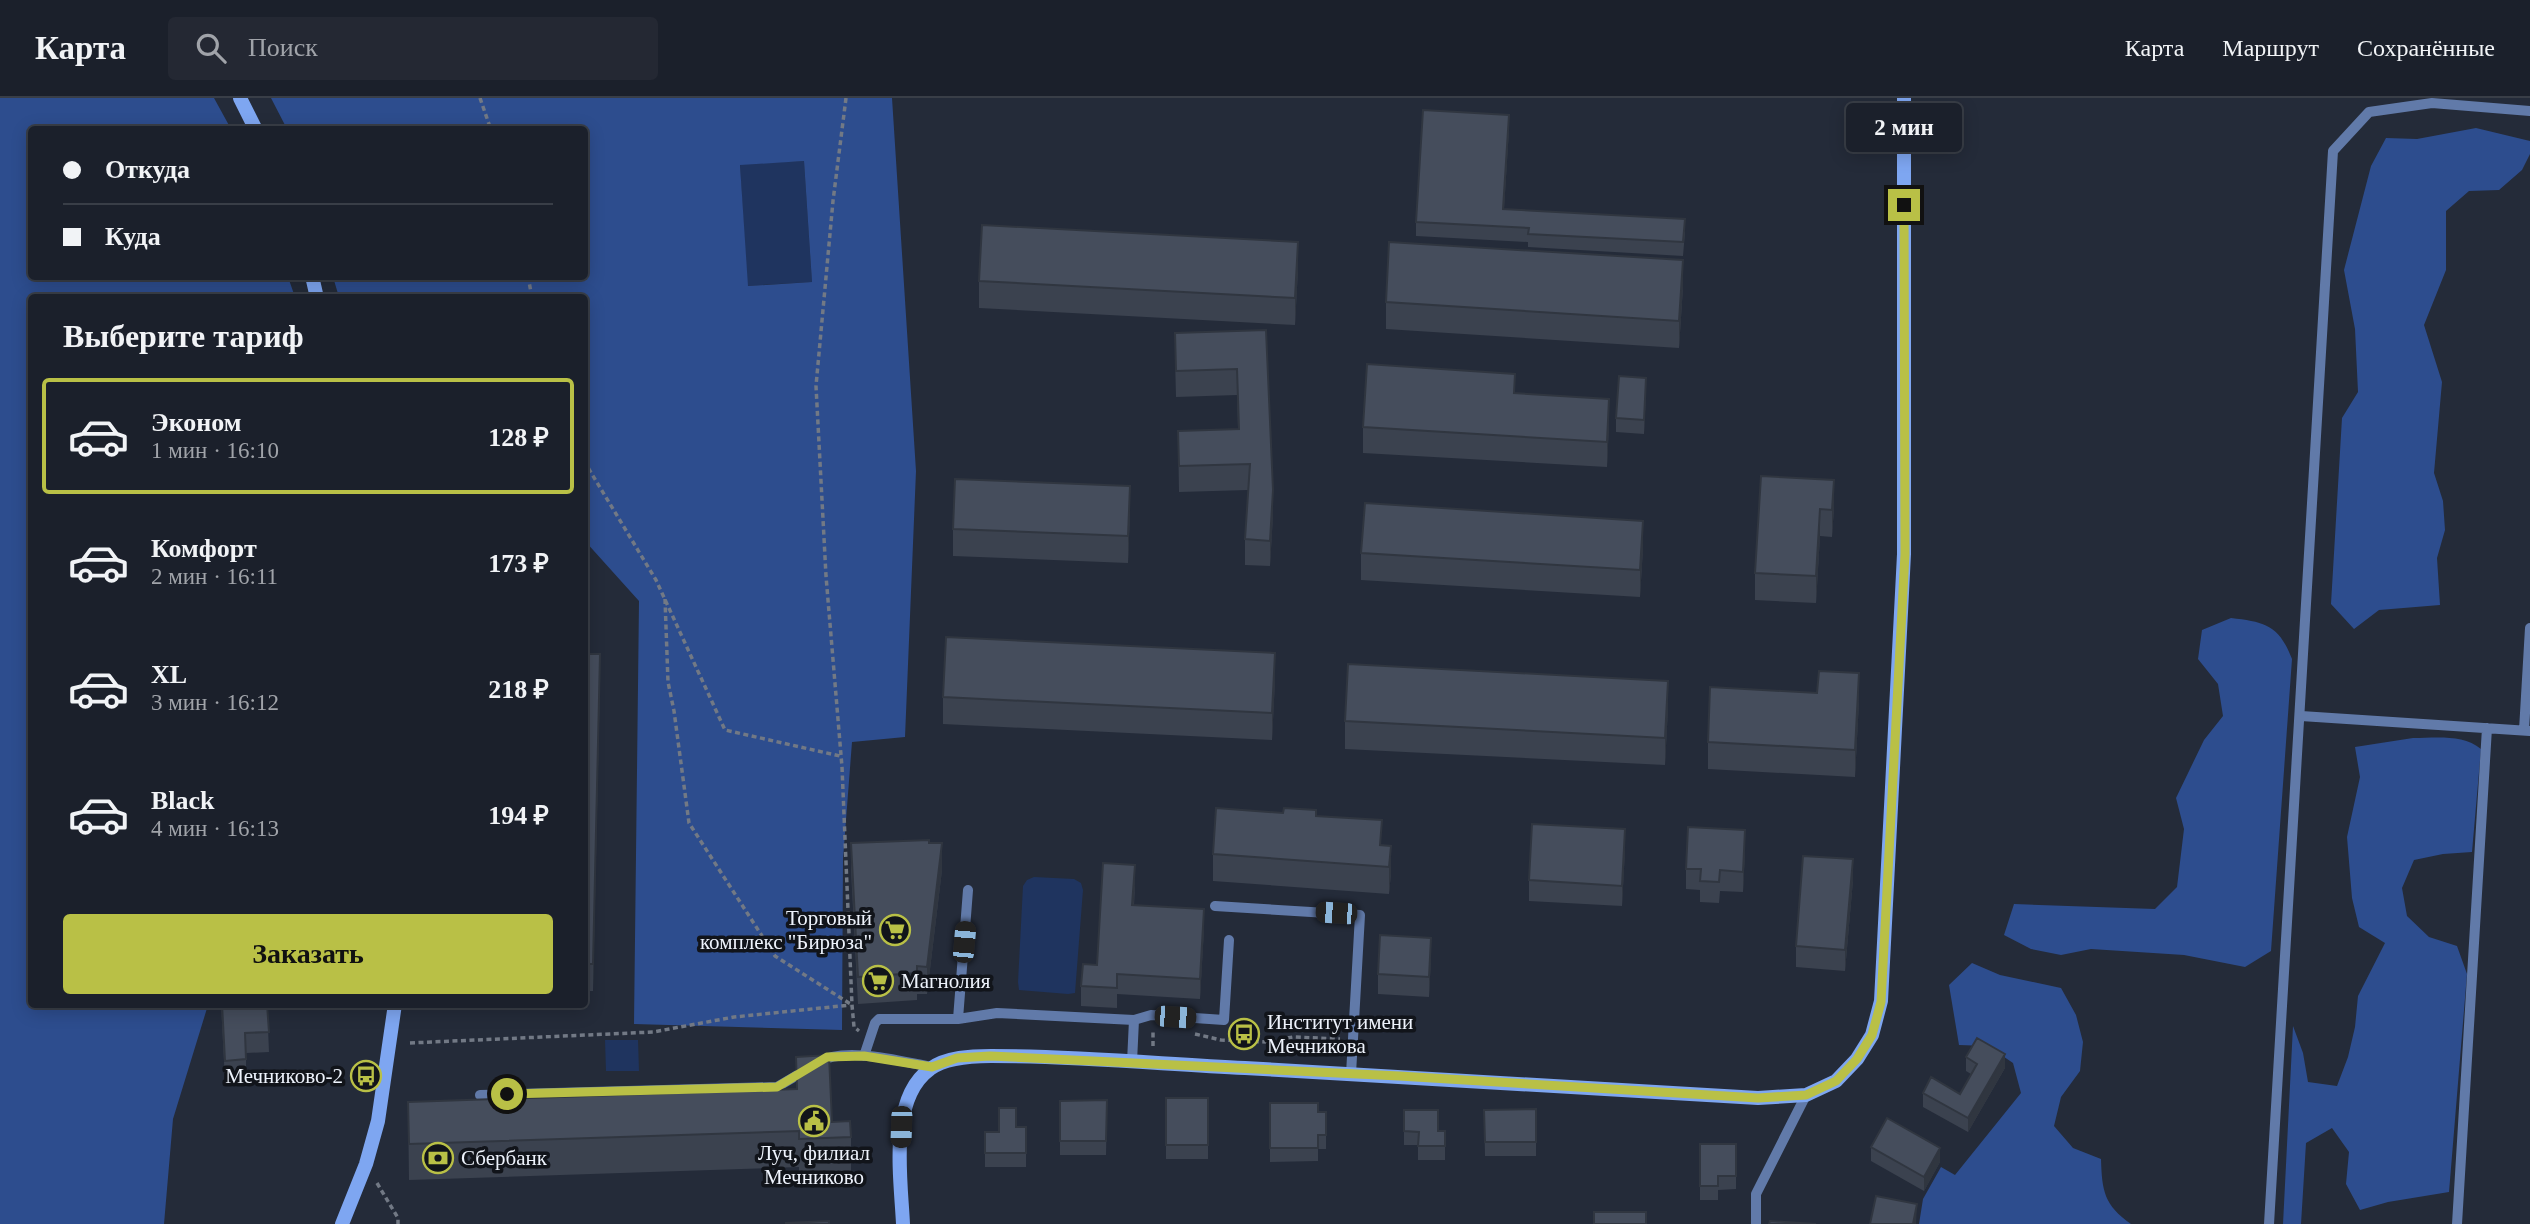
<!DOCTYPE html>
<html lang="ru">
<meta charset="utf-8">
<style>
:root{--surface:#1b202b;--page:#242833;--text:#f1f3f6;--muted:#a0a3a9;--line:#393e47;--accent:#b9c046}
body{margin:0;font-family:"Times New Roman",serif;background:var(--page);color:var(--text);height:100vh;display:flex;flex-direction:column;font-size:26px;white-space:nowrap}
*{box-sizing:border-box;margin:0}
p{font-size:23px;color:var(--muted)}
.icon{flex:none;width:38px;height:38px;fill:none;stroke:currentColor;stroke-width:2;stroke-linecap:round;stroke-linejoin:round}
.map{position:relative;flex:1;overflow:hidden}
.panel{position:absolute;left:28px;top:196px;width:560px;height:714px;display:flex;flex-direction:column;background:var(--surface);border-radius:7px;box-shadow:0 4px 18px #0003,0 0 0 2px var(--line)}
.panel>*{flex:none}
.top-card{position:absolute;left:28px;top:28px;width:560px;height:154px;border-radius:7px;box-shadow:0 4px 18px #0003,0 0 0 2px var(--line);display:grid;align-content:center;height:154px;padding:0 35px;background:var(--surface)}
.end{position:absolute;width:32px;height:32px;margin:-16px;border:9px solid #b9c046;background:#111;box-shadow:0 0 0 4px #111}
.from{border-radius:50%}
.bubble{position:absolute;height:49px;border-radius:7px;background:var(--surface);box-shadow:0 4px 18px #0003,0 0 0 2px var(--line);font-size:23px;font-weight:600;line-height:49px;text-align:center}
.car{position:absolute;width:21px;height:42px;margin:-21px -10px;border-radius:9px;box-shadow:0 0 5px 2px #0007;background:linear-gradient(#222 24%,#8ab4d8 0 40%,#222 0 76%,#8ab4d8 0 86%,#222 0)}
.top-card b{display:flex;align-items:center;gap:24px;height:66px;font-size:26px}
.top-card b+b{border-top:2px solid var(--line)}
.top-card i{width:18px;height:18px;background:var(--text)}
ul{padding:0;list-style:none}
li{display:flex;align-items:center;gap:21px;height:116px;margin:0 14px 10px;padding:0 21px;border:4px solid transparent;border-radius:7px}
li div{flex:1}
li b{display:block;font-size:26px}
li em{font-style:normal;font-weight:600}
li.current{border-color:var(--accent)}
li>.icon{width:63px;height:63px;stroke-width:1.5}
h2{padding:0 35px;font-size:32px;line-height:84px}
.cta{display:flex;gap:14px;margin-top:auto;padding:14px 35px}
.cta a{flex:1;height:80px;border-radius:7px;background:var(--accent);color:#111;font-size:28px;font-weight:600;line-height:80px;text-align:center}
header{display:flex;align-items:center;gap:42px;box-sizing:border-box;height:98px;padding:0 35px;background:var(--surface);border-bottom:2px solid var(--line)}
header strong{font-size:33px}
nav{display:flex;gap:38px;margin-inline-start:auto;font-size:24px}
.search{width:490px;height:63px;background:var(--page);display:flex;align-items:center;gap:18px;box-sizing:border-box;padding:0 24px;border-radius:7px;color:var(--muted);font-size:26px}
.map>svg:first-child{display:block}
</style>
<header>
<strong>Карта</strong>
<div class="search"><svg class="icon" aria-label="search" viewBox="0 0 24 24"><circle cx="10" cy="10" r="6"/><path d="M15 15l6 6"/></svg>Поиск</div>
<nav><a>Карта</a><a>Маршрут</a><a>Сохранённые</a></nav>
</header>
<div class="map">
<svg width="2530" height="1126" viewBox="0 0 2530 1126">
<rect width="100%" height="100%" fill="#242b39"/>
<!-- green -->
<path fill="#1f345f" d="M804 63 812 184 747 188 740 66Z
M1034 779 1074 781 1081 785 1083 792 1075 895 1068 896 1019 892 1018 884 1023 788 1027 782Z
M605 942H638L639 973H606Z"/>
<!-- forest -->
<path fill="#2d4d8e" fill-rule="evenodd" d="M0 0H214L231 31 32 32V178L288 179 295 199 32 200V906L208 907 173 1021 164 1126H0Z
M271 0H892L916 373 905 639 852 644 843 761 842 932 634 926 639 503 585 443 584 200 339 199 333 179 584 178V32L287 31ZM804 63 812 184 748 188 740 67Z
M2476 30 2530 43V56L2522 72 2499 92 2469 93 2446 113V172L2424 227 2442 284 2434 375 2443 403 2445 432 2437 460 2440 507 2379 512 2354 531 2331 506 2342 320 2358 294 2355 231 2344 172 2371 68 2386 40 2417 41Z
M2231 520C2265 524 2279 527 2292 561L2271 853 2245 869 2184 857 2091 851 2061 857 2031 851 2004 837 2014 806 2155 811 2177 789 2184 731 2176 700 2204 642 2223 618 2218 586 2198 561 2202 532Z
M2413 640C2436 640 2463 636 2481 651L2472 754 2443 756 2414 762 2402 790 2407 818 2429 839 2457 848 2467 876 2449 1094 2388 1104 2360 1112 2346 1086 2349 1054 2332 1030 2306 1045 2301 1126H2283L2293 928 2303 955 2308 984 2337 988 2348 959 2355 929 2358 898 2385 845 2359 829 2352 800 2347 739 2360 679 2355 649Z
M1972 865 2000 877 2061 890 2076 917 2083 944 2080 973 2061 999 2054 1028 2073 1050 2101 1061C2102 1093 2104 1107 2131 1126H1919L1923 1101 1941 1069 1955 1077 2021 995 2013 965 1988 948 1959 947 1949 887Z"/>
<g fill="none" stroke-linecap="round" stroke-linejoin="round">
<!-- path -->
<path stroke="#727985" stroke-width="3.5" stroke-dasharray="5 3.5" stroke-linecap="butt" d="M480 0 491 32
M846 0 833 103 816 288 826 478 842 669 852 907 854 929 859 933
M528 178 532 200
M584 363 656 482 725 632 840 658
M665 501 668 584 674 613 689 725 775 858 852 907
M1195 936 1221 942 1266 944 1293 939 1340 941
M410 945 653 934 734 919 850 907
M1153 948V933
M377 1085 398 1120V1126"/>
<!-- lane -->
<path stroke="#617aa9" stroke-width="10" d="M2301 618 2530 633
M2524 632 2530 530
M1215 808 1360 817 1351 976
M958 921 968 792
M1134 922 1151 917 1224 922 1229 842
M864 958 875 925 879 921H958L997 915 1134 922 1132 964
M819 964C845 948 903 964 932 969
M480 997 777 989 806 972
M1756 1126V1096L1806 997
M2269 1126 2333 53 2369 14 2432 5 2530 13
M2457 1126 2487 630"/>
<!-- secondary -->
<path stroke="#7ea6f1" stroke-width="14" d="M240 0 256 32
M312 178 317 200
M342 1126 366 1066 378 1023 395 906
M903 1126C901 1081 888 1001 930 971 946 959 972 958 991 958 1076 958 1161 966 1245 970 1416 979 1587 989 1758 1000L1806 997 1836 983 1857 961 1872 937 1881 903 1904 456V0"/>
</g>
<!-- wall -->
<path fill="#3b424f" d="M1509 31 1504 111 1685 134 1683 158 1528 149V144L1416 138V124Z
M1298 171 1295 227 979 210V183Z
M1683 189 1679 250 1386 231V204Z
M1266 232 1273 417 1270 468 1245 467V441L1248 392 1179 394 1178 333 1238 331 1237 297 1176 299 1175 260V235Z
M1646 294 1644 336 1616 334V320Z
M1515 295 1609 326 1607 369 1363 355V329Z
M1761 378 1834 409 1832 439 1820 438 1816 505 1755 502V475Z
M1130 415 1128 465 953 458V431Z
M1643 450 1640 499 1361 482V455Z
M584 556 600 583 593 893H584Z
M1275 582 1272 642 943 626V599Z
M1859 603 1855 679 1708 671V644Z
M1668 610 1665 667 1345 651V623Z
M1316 718 1382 747 1391 748V775L1389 796 1213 783V756Z
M851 745H929L942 772 927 896H917V902L858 906 851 772Z
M1625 752 1622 808 1529 803V782Z
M1745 753 1743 794 1720 793 1719 805 1700 804V792L1686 791V771Z
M1853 782 1845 873 1796 869V848Z
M1135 787 1134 807 1204 831 1200 901 1117 896V910L1081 908V888L1097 867Z
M1431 860 1429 899 1378 896V876Z
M221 906H267L269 954 246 955V982L225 983Z
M796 959 832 1024 851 1039V1075L799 1077V1069L409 1082 408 1004 796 991Z
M1966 959 2005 970 1968 1034 1923 1009V995L1960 996 1971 976 1966 973Z
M1166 1000H1208V1061H1166Z
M1107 1002 1106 1057H1060V1003Z
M1270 1005 1318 1014H1326V1051H1318V1063L1270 1064Z
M1536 1011V1058H1485L1484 1012Z
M1404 1012 1438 1033H1445V1062H1418V1047H1404Z
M1016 1029H1026V1069H985V1034H999Z
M1700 1046H1736V1091L1718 1092V1102H1700Z
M1871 1049 1940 1064 1924 1093 1871 1063Z"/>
<!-- shaded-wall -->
<path fill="#303640" d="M1509 17V31L1503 124V111Z
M1298 144V171L1295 227V200Z
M1683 162V189L1679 250V223Z
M1646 280V294L1644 336V322Z
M1609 301V326L1607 369V344Z
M1834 382V409L1832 439V412Z
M1130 388V415L1128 465V438Z
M1273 392V417L1270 468V443Z
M1820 411V438L1816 505V478Z
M1643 423V450L1640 499V472Z
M1275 555V582L1272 642V615Z
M600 556V583L593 893V866Z
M1859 575V603L1855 679V652Z
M1668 583V610L1665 667V640Z
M1625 731V752L1622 808V788Z
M1745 732V753L1743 794V774Z
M942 745V772L927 896V869Z
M1391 748V775L1389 796V769Z
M1853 761V782L1845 873V852Z
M1135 767V787L1132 827V807Z
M1204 811V831L1200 901V881Z
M1431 840V860L1429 899V879Z
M2005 956V970L1968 1034V1020Z
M1940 1050V1064L1924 1093V1079Z
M1917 1106 1916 1126H1913Z"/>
<!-- building -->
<path fill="#454d5c" stroke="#303640" stroke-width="2" d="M1423 12 1509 17 1503 111 1685 121 1683 144 1528 136 1529 130 1416 124Z
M982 127 1298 144 1295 200 979 183Z
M1389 144 1683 162 1679 223 1386 204Z
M1266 232 1273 392 1270 443 1245 441 1250 366 1179 368 1178 333 1239 331 1237 271 1176 273 1175 235Z
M1367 266 1515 276 1514 295 1609 301 1607 344 1363 329Z
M1619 278 1646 280 1644 322 1616 320Z
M1761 378 1834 382 1832 412 1820 411 1816 478 1755 475Z
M955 381 1130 388 1128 438 953 431Z
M1365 405 1643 423 1640 472 1361 455Z
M946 539 1275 555 1272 615 943 599Z
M584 556H600L593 866H584Z
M1348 566 1668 583 1665 640 1345 623Z
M1819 573 1859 575 1855 652 1708 644 1710 589 1817 595Z
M1216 710 1283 715 1284 710 1316 712V718L1382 722 1380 747 1391 748 1389 769 1213 756Z
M1532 726 1625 731 1622 788 1529 782Z
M1688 729 1745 732 1743 774 1720 772 1719 784 1700 783 1701 771H1686Z
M929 742V745H942L927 869 917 868V875L858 879 851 745Z
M1803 758 1853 761 1845 852 1796 848Z
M1103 765 1135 767 1132 807 1204 811 1200 881 1117 876V890L1081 888 1083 866 1097 867Z
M1380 837 1431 840 1429 879 1378 876Z
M222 906H267L269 934 245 935 246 961 225 963Z
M1977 940 2005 956 1968 1020 1923 995 1931 979 1960 996 1977 966 1966 959Z
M829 957 832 1024 850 1023 851 1039 799 1041V1033L409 1046 408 1004 797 991 796 959Z
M1166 1000H1208V1047H1166Z
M1107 1002 1106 1043H1060V1003Z
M1270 1005H1318V1014H1326V1037H1318V1050H1270Z
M999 1010H1016V1029H1026V1055H985V1034H999Z
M1536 1011V1044H1485L1484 1012Z
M1404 1012H1438V1033H1445V1048H1418L1419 1034 1404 1033Z
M1887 1020 1940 1050 1924 1079 1871 1049Z
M1700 1046H1736V1078H1718V1088H1700Z
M1876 1098 1917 1106 1913 1126H1870Z
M1594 1114H1646V1126H1594Z
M829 1123V1126H786V1125Z
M1770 1123 1816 1126H1769Z"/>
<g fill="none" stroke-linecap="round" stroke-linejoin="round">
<!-- route -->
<path stroke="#b9c046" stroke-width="9" d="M507 996 777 989 827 959 864 958 932 969 957 960 990 958 1399 978 1758 1000 1806 997 1836 983 1857 961 1872 937 1881 904 1905 456 1904 107"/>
</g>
<!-- icons -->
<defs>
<g id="supermarket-ring" transform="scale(1.575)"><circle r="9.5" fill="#11141a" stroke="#b9c046" stroke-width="1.5"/><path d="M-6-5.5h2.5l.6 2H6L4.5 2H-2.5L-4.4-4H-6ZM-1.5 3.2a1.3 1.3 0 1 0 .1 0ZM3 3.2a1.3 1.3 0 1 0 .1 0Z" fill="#b9c046"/></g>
<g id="bus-ring" transform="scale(1.575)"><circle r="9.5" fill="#11141a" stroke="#b9c046" stroke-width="1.5"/><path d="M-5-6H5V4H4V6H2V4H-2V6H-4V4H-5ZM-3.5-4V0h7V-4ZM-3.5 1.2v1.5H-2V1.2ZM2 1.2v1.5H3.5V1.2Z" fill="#b9c046"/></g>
<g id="civic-ring" transform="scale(1.575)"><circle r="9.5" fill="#11141a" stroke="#b9c046" stroke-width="1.5"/><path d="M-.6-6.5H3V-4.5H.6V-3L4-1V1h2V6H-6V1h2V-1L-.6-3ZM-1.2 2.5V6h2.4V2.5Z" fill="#b9c046"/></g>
<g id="bank-ring" transform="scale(1.575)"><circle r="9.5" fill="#11141a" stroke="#b9c046" stroke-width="1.5"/><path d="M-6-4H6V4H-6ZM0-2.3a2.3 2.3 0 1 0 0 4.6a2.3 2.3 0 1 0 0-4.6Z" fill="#b9c046"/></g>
</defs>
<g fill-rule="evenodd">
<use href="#supermarket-ring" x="895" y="832"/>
<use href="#supermarket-ring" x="878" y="883"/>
<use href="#bus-ring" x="1244" y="936"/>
<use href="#bus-ring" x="366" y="978"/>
<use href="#civic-ring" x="814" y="1023"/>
<use href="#bank-ring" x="438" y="1060"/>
</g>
<g text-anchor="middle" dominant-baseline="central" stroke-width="7" stroke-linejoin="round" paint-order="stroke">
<!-- poi labels -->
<g font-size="21" fill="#eef3fc" stroke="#11141a" text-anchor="start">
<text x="872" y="820" text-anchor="end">Торговый<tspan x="872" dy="24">комплекс "Бирюза"</tspan></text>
<text x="901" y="883">Магнолия</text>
<text x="1267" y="924">Институт имени<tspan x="1267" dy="24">Мечникова</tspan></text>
<text x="343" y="978" text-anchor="end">Мечниково-2</text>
<text x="814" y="1055" text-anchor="middle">Луч, филиал<tspan x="814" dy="24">Мечниково</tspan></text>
<text x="461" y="1060">Сбербанк</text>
</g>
</g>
</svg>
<i class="end from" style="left:507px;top:996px"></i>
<i class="end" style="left:1904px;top:107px"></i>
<div class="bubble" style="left:1846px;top:5px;width:116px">2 мин</div>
<i class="car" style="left:1336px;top:815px;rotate:274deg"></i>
<i class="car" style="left:964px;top:844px;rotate:5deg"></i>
<i class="car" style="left:1175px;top:919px;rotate:94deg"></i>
<i class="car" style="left:901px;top:1029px;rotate:182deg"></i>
<div class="top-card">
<b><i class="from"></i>Откуда</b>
<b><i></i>Куда</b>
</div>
<section class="panel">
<h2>Выберите тариф</h2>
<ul>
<li class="current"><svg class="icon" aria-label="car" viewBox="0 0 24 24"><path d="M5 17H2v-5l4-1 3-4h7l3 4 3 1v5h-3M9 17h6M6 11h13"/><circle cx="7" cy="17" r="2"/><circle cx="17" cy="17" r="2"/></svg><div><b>Эконом</b><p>1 мин · 16:10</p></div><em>128 ₽</em></li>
<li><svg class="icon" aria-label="car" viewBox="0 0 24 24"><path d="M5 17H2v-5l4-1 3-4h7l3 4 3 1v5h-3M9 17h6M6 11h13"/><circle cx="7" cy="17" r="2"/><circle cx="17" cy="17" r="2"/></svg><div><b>Комфорт</b><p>2 мин · 16:11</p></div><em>173 ₽</em></li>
<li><svg class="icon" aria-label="car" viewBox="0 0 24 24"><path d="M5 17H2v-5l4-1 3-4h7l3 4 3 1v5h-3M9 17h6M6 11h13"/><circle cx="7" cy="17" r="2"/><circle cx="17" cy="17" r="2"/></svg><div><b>XL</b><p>3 мин · 16:12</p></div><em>218 ₽</em></li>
<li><svg class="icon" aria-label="car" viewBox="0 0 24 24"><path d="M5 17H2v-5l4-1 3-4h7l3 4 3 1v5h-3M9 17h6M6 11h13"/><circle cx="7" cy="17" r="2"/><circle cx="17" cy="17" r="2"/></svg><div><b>Black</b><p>4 мин · 16:13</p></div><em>194 ₽</em></li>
</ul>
<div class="cta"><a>Заказать</a></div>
</section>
</div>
